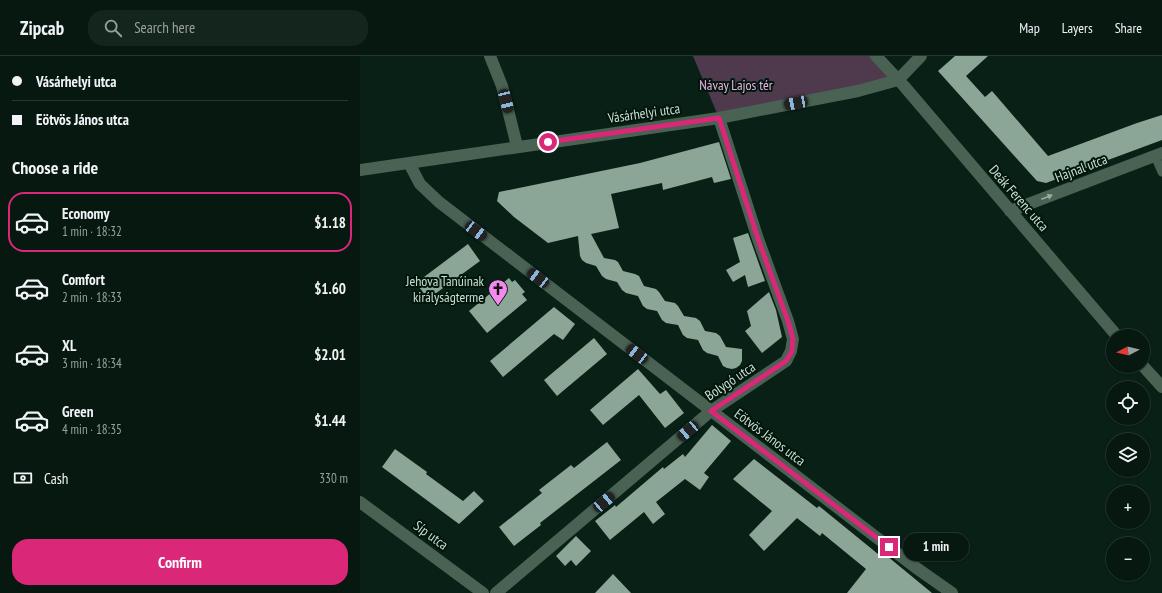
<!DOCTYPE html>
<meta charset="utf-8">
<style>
:root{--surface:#061810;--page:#14251e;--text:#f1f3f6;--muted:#98a09f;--line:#273730;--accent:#db2777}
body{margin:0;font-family:"PT Sans Narrow",sans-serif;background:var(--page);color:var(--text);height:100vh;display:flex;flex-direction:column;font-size:15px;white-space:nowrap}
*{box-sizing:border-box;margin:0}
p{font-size:13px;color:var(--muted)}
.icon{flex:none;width:22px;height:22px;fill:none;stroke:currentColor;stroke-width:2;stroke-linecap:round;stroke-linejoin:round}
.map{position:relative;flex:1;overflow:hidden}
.drawer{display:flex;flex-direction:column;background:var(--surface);width:360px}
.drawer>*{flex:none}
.banner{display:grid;align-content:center;height:88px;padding:0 12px;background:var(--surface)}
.needle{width:26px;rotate:263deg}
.tools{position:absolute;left:746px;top:273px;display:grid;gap:8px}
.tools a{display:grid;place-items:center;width:44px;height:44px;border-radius:50%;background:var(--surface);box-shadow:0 1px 3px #0004,0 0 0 1px var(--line);font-size:20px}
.end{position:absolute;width:18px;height:18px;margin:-9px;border:5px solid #db2777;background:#fff;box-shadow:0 0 0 2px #fff}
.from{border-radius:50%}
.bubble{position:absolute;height:28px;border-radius:14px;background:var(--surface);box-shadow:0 1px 3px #0004,0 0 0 1px var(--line);font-size:13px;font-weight:700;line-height:28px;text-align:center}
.car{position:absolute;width:12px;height:24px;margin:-12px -6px;border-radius:5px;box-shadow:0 0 3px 1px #0007;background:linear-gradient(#222 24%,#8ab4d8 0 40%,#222 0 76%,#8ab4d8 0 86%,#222 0)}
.banner b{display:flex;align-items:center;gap:14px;height:38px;font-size:15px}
.banner b+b{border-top:1px solid var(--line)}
.banner i{width:10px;height:10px;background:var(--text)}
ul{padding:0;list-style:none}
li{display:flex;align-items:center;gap:12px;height:60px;margin:0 8px 6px;padding:0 4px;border:2px solid transparent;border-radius:16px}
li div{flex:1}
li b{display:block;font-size:15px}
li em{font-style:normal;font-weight:700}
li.selected{border-color:var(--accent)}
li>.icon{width:36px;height:36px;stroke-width:1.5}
h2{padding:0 12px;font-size:18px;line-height:48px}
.pay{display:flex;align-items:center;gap:10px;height:44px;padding:0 12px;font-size:15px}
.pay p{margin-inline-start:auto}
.action{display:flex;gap:8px;margin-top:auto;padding:8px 12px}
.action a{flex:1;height:46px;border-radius:16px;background:var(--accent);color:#fff;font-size:16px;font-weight:700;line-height:46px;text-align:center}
header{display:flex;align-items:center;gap:24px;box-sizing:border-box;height:56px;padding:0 20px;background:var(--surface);border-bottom:1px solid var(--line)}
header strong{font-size:19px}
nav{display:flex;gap:22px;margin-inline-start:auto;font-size:14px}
.search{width:280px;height:36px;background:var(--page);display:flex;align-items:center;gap:10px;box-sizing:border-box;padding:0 14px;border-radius:16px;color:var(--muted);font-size:15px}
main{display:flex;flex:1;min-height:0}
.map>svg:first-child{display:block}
</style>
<header>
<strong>Zipcab</strong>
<div class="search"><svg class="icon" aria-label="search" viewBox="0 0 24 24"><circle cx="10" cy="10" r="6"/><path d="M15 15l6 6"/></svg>Search here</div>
<nav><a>Map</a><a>Layers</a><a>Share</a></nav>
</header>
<main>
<section class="drawer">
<div class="banner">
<b><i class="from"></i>Vásárhelyi utca</b>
<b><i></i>Eötvös János utca</b>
</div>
<h2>Choose a ride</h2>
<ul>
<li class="selected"><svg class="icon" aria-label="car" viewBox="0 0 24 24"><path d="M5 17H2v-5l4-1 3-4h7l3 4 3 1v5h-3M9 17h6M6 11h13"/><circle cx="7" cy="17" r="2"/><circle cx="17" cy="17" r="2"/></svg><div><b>Economy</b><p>1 min · 18:32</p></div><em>$1.18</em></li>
<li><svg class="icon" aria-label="car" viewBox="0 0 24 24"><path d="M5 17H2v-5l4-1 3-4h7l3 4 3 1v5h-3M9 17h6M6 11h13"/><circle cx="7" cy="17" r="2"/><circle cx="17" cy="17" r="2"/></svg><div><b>Comfort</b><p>2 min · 18:33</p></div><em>$1.60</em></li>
<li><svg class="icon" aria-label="car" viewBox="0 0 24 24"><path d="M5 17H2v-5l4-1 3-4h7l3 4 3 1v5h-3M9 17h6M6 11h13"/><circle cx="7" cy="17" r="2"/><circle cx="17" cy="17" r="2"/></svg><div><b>XL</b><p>3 min · 18:34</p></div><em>$2.01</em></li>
<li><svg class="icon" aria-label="car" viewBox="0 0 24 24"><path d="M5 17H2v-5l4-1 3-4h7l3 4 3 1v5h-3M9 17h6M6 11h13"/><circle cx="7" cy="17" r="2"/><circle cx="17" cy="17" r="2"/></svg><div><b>Green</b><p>4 min · 18:35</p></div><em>$1.44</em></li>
</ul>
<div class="pay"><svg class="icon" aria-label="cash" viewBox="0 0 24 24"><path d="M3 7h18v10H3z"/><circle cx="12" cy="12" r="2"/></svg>Cash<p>330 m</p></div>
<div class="action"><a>Confirm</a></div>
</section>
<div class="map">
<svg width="802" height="537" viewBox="0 0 802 537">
<rect width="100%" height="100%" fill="#082015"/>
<!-- green -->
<path fill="#4f3a4d" d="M333 0H516L538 24 359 62Z"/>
<!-- building -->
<path fill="#8ba696" d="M595 0H628L606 20 625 41 632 35 688 100 777 67 802 59V84L686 127 677 125 578 15Z
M359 86 371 123 354 127 352 121 303 134 302 127 251 138 259 172 231 178 244 202 255 204 258 206 263 215 275 218 279 220 284 230 296 233 299 236 305 245 315 247 318 250 324 260 336 262 340 265 345 275 356 277 360 280 366 291 382 293V305L380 309 376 312 372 313 367 312 363 310 358 300 347 297 343 294 338 284 327 282 323 279 318 269 306 267 302 264 297 255 287 253 283 250 278 240 266 237 262 234 257 226 246 223 242 220 236 210 226 207 222 204 220 200 218 180 188 187 154 161 137 145 139 136 280 107Z
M388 177 405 225 388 231 385 219 373 226 366 214 380 206 373 182Z
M108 188 120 205 68 243 56 227Z
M149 222 152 226 155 224 165 236 162 238 167 244 127 277 109 255Z
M409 236 416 254 422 281 402 297 385 275 391 270 387 255Z
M194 251 215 268 203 284 194 278 143 321 130 305Z
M234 282 247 298 197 340 184 324Z
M278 313 300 338 306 334 324 357 305 372 279 339 243 369 230 354Z
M352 369 371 385 344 417 349 421 340 434 325 423 296 446 305 458 293 468 284 456 250 484 235 465 255 449 256 451 303 411 304 413 323 398 325 401Z
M247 386 261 404 180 467 181 469 154 490 139 471 182 437 179 434 211 409 214 412Z
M35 393 67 416 66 418 103 445 114 435 124 445 99 468 22 411Z
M394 403 457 452 459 450 518 498 521 495 572 537H487L506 513 462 477 460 480 437 462 404 495 389 479 412 455 373 423Z
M216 480 231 495 216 510 211 504 205 510 196 500Z
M253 518 271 537H235Z"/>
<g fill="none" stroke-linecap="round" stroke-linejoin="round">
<!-- service -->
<path stroke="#496254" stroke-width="9" d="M795 100 802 116"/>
<!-- minor -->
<path stroke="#496254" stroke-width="12" d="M130 0 142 30 157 90
M516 0 544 30 757 280
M49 107 60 128 79 146 555 511 592 537
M0 114 359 62 498 35 538 24 561 0
M650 155 802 97
M783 310 802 331
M0 446 123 537
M136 537 351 355 426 305 431 295 433 283 428 265 398 183 359 62"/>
</g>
<!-- one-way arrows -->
<defs><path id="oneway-solid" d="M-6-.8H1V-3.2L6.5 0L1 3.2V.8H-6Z"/></defs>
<use fill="#99aca1" href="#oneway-solid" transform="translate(687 141) rotate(-21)"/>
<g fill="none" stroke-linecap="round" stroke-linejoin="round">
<!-- route -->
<path stroke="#db2777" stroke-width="5" d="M188 86 359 62 398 183 428 265 433 283 432 295 426 305 351 355 529 491"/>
</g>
<!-- icons -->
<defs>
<g id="church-pin" transform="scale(1)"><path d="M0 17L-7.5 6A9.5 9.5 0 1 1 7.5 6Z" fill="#f589ee" stroke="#01170c"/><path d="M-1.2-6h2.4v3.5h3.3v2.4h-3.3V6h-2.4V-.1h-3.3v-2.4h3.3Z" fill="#111"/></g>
</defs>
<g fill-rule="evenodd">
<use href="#church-pin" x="138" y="233"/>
</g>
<g text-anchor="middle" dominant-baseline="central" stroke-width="4" stroke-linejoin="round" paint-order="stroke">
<!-- park labels -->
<g font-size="14" fill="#ecb2e7" stroke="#01170c">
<text x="376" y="29">Návay Lajos tér</text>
</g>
<!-- street labels -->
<g font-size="14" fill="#cfddd5" stroke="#01170c">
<text transform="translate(284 57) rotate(-8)">Vásárhelyi utca</text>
<text transform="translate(721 112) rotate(-21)">Hajnal utca</text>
<text transform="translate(659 142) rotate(49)">Deák Ferenc utca</text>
<text transform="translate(370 325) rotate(-34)">Bolygó utca</text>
<text transform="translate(410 381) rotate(37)">Eötvös János utca</text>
<text transform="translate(71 479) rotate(36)">Síp utca</text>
</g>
<!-- poi labels -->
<g font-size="14" fill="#cfddd5" stroke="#01170c" text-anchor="end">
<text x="124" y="225">Jehova Tanúinak<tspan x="124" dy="16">királyságterme</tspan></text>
</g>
</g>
</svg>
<div class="tools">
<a><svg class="needle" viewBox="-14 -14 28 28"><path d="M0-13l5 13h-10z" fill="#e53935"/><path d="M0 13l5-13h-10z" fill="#98a09f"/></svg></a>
<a><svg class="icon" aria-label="locate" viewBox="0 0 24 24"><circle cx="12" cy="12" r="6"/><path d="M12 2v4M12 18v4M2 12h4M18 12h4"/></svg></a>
<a><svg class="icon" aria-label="layers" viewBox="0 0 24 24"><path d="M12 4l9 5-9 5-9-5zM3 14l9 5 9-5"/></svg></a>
<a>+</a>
<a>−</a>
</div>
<i class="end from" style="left:188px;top:86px"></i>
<i class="end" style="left:529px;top:491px"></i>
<div class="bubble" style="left:543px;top:477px;width:66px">1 min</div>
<i class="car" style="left:146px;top:45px;rotate:166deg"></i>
<i class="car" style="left:436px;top:47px;rotate:259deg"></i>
<i class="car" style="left:116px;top:175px;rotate:127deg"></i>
<i class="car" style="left:178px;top:222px;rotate:307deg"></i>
<i class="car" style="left:277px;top:298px;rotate:307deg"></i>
<i class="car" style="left:328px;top:375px;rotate:230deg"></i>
<i class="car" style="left:244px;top:446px;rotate:50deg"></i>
</div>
</main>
